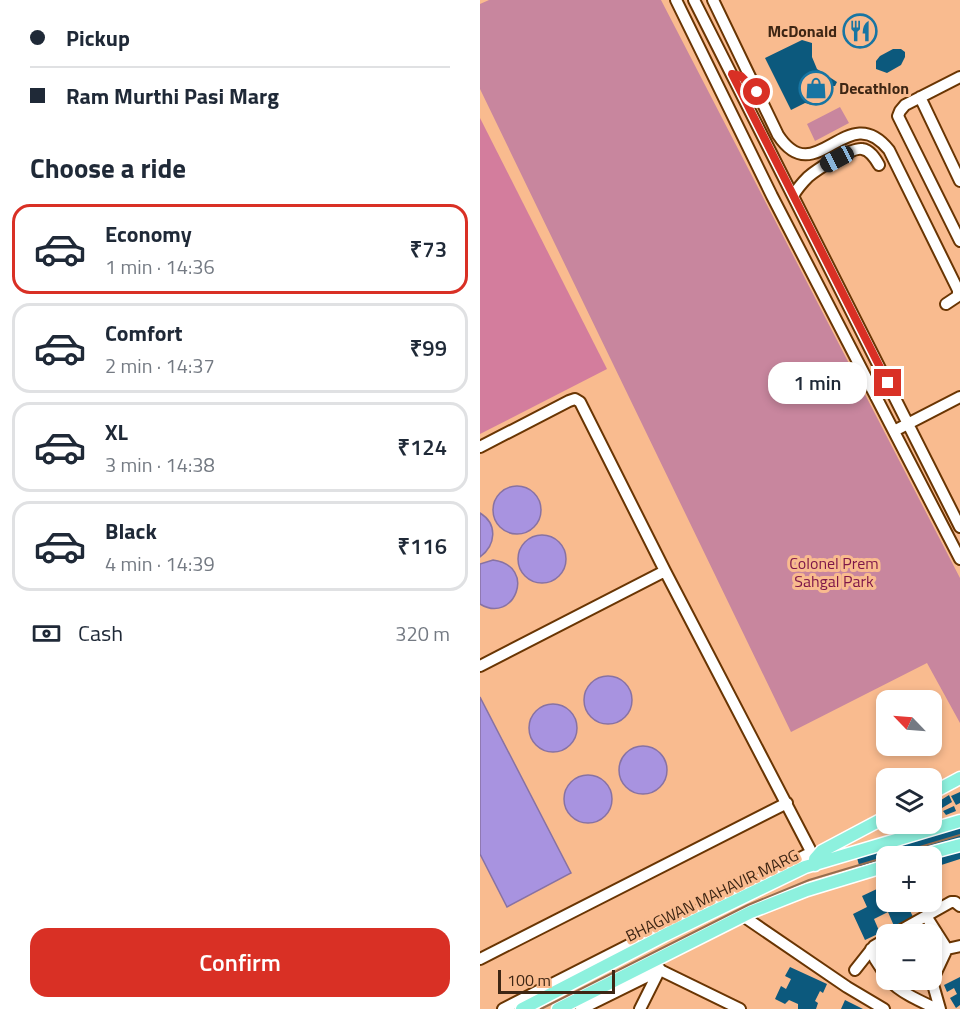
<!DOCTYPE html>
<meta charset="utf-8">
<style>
:root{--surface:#fff;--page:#f2f2f3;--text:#1f2937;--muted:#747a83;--line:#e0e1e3;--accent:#d93025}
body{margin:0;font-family:"Titillium Web",sans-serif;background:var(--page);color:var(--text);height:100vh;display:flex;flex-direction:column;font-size:22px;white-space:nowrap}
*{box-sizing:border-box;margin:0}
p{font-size:20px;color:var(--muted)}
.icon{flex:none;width:33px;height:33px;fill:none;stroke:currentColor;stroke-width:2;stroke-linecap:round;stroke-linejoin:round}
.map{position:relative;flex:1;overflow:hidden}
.side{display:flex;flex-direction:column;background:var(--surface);width:480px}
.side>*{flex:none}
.banner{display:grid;align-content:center;height:132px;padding:0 30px;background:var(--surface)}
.needle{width:39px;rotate:295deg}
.controls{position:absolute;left:396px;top:690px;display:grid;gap:12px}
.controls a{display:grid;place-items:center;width:66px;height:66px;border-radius:12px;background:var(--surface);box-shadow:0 3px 9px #0003;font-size:30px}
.scale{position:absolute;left:18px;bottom:15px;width:117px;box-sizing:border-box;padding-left:6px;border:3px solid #3e2614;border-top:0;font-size:16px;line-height:21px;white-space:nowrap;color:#3e2614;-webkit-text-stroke:4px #f9bb8f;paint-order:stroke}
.end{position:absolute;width:27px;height:27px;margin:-14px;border:8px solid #d93025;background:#fff;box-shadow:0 0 0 3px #fff}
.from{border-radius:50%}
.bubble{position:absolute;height:42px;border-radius:18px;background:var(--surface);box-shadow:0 3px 9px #0003;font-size:20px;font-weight:600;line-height:42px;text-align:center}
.car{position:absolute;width:18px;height:36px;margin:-18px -9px;border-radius:8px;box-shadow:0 0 4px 2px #0007;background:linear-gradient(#222 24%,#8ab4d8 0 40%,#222 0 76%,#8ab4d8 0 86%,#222 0)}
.banner b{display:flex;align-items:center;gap:21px;height:57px;font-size:22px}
.banner b+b{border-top:2px solid var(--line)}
.banner i{width:15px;height:15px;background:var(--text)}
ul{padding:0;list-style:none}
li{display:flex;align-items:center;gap:18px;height:90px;margin:0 12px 9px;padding:0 18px;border:3px solid var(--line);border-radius:18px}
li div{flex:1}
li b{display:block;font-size:22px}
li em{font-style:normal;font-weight:600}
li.active{border-color:var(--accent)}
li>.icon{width:54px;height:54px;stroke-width:1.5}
h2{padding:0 30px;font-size:27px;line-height:72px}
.pay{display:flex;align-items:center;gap:15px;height:66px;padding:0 30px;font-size:22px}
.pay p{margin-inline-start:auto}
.primary-button{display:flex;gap:12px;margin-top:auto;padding:12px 30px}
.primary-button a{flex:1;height:69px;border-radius:18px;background:var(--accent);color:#fff;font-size:24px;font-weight:600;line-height:69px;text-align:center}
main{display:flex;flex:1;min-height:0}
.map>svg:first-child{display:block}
</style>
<main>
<section class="side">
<div class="banner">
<b><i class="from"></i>Pickup</b>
<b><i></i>Ram Murthi Pasi Marg</b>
</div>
<h2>Choose a ride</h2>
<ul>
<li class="active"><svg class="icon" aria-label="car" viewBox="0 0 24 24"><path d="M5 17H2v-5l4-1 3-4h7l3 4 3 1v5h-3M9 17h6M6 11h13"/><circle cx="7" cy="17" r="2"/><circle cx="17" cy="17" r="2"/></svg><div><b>Economy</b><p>1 min · 14:36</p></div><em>₹73</em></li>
<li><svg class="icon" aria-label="car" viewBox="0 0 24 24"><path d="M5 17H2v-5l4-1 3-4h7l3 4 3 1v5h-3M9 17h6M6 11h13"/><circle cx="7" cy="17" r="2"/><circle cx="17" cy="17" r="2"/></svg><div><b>Comfort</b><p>2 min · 14:37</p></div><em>₹99</em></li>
<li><svg class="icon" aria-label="car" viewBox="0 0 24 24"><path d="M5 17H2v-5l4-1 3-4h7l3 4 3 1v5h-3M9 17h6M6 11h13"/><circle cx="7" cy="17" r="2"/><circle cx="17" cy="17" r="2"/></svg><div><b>XL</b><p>3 min · 14:38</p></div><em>₹124</em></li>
<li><svg class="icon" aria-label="car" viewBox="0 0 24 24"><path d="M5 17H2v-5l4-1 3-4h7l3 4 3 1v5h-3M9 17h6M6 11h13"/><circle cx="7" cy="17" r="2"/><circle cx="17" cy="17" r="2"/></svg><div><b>Black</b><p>4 min · 14:39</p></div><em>₹116</em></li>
</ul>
<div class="pay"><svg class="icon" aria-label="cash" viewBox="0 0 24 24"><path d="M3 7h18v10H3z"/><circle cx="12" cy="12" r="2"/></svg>Cash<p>320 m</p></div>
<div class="primary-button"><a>Confirm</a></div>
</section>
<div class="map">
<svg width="480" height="1009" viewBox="0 0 480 1009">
<rect width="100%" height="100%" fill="#f9bb8f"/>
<!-- green -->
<path fill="#c8869e" d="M9 0H181L480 578V723L447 663 311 732 0 89V4Z
M360 107 369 123 335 141 327 124Z"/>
<!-- forest -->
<path fill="#d37d9d" d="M0 118 127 369 0 434Z"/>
<!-- water -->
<path fill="#a893e0" stroke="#8872a3" stroke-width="1.5" d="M13 510a24 24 0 1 1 48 0a24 24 0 1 1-48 0Z
M0 513C18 524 16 545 0 557Z
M38 559a24 24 0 1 1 48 0a24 24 0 1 1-48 0Z
M13 560C58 566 34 625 0 604V564Z
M104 700a24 24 0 1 1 48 0a24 24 0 1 1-48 0Z
M0 697 91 873 27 907 0 854Z
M49 728a24 24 0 1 1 48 0a24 24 0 1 1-48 0Z
M139 770a24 24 0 1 1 48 0a24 24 0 1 1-48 0Z
M84 799a24 24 0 1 1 48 0a24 24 0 1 1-48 0Z"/>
<!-- building -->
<path fill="#0c597d" d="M322 40 332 43V57L337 69 357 82 355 86H351L333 105 325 103 311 110 285 58Z
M413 49H421L425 52V57L421 65 407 73 396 69V61L400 56Z
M480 792V803L476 805 471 796Z
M469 795 472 802 462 808 458 802Z
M474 806 476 811 466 815 463 811Z
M480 818V859L452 868V856H406V872L383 879 377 858 430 843 428 835Z
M399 888 406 902H426L433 917 414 926 408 912 394 919 400 933 385 940 373 914 387 907 382 896Z
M452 938 460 955 452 959Z
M310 967 347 984 343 993 340 991 335 1001 338 1003 336 1009H318V1004L309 1000 305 1004 295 999 301 986 306 989 311 979 305 976Z
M480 977V1005L476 1008 470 998 477 994 474 988 467 992 464 985Z
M434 980H447L436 985Z
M365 1000 383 1009H361Z"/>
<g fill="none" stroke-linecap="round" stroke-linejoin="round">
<!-- minor casing -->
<g stroke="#693503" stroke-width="14">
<path id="minor" d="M196 0 292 196 480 559
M214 0 480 527
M233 0 298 135C336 193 367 97 409 150L478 290V296L466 304
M480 77 425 105 420 111 418 116 480 241
M440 97 480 181
M313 196C317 189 322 183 328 177 336 170 372 147 382 149 390 150 395 158 399 165
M414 431 480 397
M0 447 89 401 95 399 100 402 185 571 335 859
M0 666 185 571
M263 916 367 987 404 1009
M446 916 467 949
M414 934 471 902H475L480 906
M391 949 395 959 406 976
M0 959 307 803
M375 970 394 946 406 939
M409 980C421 993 440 1001 457 1009
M23 1009 332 852
M101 1009 180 970 260 1009
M160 1009 180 969
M460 1009 452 981 467 949 480 946"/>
</g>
<!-- major casing -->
<g stroke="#fff" stroke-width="15">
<path id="major" d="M452 793 480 778
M439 856 480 845
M335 865V859L342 851 406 817
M42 1009 185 935 325 867 480 821
M78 1009 271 912 327 890 406 866"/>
</g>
<!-- minor -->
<use href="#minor" stroke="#fff" stroke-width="10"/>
<!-- major -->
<use href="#major" stroke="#8df1de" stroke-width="12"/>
<!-- rail -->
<path stroke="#976d4e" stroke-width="2" d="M61 1009 268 905 329 880 480 835"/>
</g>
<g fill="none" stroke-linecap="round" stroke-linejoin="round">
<!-- route -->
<path stroke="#d93025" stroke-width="8" d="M277 92 261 76 252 74 408 383"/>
</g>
<!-- icons -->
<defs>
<g id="restaurant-ring" transform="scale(1.725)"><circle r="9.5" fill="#f9bb8f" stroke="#1775a3" stroke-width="1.5"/><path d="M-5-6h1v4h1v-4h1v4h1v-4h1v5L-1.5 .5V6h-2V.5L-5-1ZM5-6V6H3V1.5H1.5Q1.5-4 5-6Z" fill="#1775a3"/></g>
<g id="shop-ring" transform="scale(1.725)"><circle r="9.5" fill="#f9bb8f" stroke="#1775a3" stroke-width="1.5"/><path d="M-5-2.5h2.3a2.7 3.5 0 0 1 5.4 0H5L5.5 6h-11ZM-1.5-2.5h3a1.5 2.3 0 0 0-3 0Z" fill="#1775a3"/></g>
</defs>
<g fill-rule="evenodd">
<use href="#restaurant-ring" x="380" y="31"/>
<use href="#shop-ring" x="336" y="88"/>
</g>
<g text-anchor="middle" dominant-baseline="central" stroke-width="6" stroke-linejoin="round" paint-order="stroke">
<!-- poi labels -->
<g font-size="16" font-weight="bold" fill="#3e2614" stroke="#f9bb8f" text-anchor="end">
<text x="357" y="31">McDonald</text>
<text x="359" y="88" text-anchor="start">Decathlon</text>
</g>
<!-- park labels -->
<g font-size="16" fill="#7d1649" stroke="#f9bb8f">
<text x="354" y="563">Colonel Prem<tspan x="354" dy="18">Sahgal Park</tspan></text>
</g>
<!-- street labels -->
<g font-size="16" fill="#3e2614" stroke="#f9bb8f">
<text transform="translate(232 895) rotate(-26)">BHAGWAN MAHAVIR MARG</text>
</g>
</g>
</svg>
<div class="controls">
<a><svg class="needle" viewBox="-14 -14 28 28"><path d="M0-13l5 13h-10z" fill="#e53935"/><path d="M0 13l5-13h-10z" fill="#747a83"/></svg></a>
<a><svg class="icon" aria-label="layers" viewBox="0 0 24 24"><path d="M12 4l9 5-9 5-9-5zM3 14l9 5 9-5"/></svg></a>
<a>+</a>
<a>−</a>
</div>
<div class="scale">100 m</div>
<i class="end from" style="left:277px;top:92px"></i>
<i class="end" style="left:408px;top:383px"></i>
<div class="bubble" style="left:288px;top:362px;width:99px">1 min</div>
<i class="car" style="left:357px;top:159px;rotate:242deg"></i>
</div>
</main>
